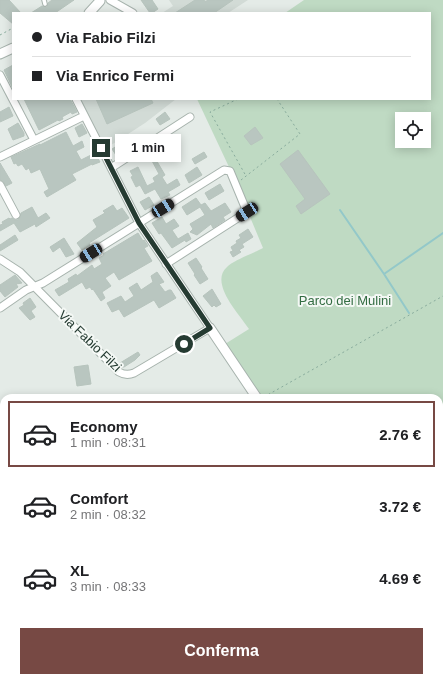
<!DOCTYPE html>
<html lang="it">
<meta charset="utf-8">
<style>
:root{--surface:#fff;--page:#f6f6f6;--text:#202124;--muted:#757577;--line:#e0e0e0;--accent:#774944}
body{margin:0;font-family:Helvetica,sans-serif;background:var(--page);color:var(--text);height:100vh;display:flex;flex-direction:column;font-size:15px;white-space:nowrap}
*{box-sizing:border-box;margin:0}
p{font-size:13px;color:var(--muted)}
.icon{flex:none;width:22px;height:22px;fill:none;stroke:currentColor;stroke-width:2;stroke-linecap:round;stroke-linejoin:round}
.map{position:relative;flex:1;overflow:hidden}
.details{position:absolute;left:0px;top:394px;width:443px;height:288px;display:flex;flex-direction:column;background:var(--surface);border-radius:12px 12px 0 0;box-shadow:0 2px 10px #0003}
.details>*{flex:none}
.banner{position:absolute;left:12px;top:12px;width:419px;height:88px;border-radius:0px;box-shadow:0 2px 10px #0003;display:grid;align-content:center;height:88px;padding:0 20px;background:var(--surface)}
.fabs{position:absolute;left:395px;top:112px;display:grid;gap:8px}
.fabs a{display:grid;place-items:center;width:36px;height:36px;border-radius:0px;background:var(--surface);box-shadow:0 2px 10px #0003;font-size:20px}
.end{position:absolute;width:18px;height:18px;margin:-9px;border:5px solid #253b32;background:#fff;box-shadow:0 0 0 2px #fff}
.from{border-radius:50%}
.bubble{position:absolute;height:28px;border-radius:0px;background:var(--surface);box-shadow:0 2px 10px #0003;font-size:13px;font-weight:700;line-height:28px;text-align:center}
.car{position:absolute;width:12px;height:24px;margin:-12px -6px;border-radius:5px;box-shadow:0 0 3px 1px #0007;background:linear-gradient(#222 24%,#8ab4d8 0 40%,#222 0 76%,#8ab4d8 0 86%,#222 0)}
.banner b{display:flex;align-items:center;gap:14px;height:38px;font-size:15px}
.banner b+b{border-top:1px solid var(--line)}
.banner i{width:10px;height:10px;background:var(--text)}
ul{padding:7px 0 0;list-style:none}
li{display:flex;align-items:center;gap:12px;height:66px;margin:0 8px 6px;padding:0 12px;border:2px solid transparent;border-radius:0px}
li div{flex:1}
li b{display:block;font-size:15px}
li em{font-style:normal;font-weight:700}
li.current{border-color:var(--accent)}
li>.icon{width:36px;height:36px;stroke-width:1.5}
.cta{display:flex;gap:8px;margin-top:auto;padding:8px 20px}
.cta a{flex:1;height:46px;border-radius:0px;background:var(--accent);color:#fff;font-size:16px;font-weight:700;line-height:46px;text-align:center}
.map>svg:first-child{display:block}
</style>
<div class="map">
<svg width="443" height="682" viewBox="0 0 443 682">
<rect width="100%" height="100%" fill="#e4ebe7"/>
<!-- built -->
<path fill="#d2dbd6" d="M169 0H248L228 13H162L173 6Z
M79 99H176L145 123 105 149Z"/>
<!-- green -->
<path fill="#bfdac3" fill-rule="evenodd" d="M304 0H443V682H228L225 678H439V398H252L225 344 249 329C239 314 209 283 227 267 234 260 254 253 263 248L229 167 197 99H430V13H285ZM402 119H424V141H402Z
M0 511H4V660L0 661Z"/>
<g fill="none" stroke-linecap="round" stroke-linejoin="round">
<!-- stream -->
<path stroke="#93c8c9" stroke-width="2" d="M340 210 384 274 409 313
M384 274 443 233
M439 437 443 435"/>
</g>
<!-- building -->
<path fill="#b9c6c0" stroke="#b7c4bd" d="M0 0H9L21 13H13V24L0 13Z
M52 0H74L55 13H31L42 6 47 7 48 3Z
M141 0H152L158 9 152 13H150Z
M195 0H204L205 2 208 0H233L214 13H175Z
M13 65V89L4 70Z
M24 99H70L77 112 72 114 71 112 62 117 63 119 59 121 58 120 39 130Z
M96 99H151L153 103 107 124Z
M9 107 13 116 0 122V112Z
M165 112 170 119 160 125 156 119Z
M18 123 24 133V136L13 140 8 129Z
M82 124 87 133 79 137 75 128Z
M255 127 263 138 251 145 244 136Z
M66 132 73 146 82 141 84 147 76 151 81 160 95 153 100 162 92 165V164L72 174 76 180 47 197 44 192 49 189 40 169 31 173 29 168 26 170 22 164 18 166 16 163 14 164 11 157 40 144V145Z
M130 141 133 145 127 149 128 151 118 158 112 149 123 142 125 145Z
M298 150 330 194 301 214 296 206 305 199 280 164Z
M204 152 207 157 195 164 192 159Z
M155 158 165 175 162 177 167 185 177 179 180 185 168 192 170 195 161 199 155 189 145 194 140 185 136 187 131 177 133 176 130 171 138 167 147 186 155 182 153 178 159 174 151 159Z
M0 163 12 183 6 186 3 181 0 180Z
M197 167 202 175 189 183 185 175Z
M220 184 224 191 209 200 205 193Z
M149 197 154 205 145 210 140 202Z
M196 198 201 205 205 203 211 211 225 203 231 212 223 217 225 220 213 228 211 224 197 235 190 232 193 229 190 224 205 215 200 207 187 215 182 207Z
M113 205 117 211 122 208 129 218 89 243 90 245 82 250 77 243 97 227 93 220 105 213 103 211Z
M32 207 38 218 46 213 50 218 36 227 35 224 20 232 14 223 0 231V225L3 224 2 222 9 218 10 219 12 218 15 220H18L20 217 21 213Z
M162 217 166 224 174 219 179 226 172 230 178 239 188 233 191 239 186 242 185 240 172 248 161 233 159 234 152 223Z
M248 229 253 237 242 244 244 247 239 250 241 252 233 257 230 252 233 251 231 247 237 243 236 241 241 238 239 235Z
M138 233 143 241 144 240 148 246 144 248 152 261 119 280 114 272 105 278 111 286 102 292 105 298 101 301 93 289 92 290 90 287 86 289 82 282 59 296 55 290 69 282 68 279 76 274 77 276 92 265 94 269 102 264 99 258 104 255 103 254Z
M15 235 18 240 0 251V245Z
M64 238 74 254 66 257 60 247 53 252 50 247Z
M196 258 202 267 201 268 208 279 200 284 194 275 195 274 188 263Z
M157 272 164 282 159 284 165 292 169 290H171L176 298 159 308 154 300 124 317 119 309 112 312 107 303 121 296 125 302 134 296 129 288 137 283 141 290 153 282 151 276Z
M15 275 22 283 16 284 18 287 5 297 0 291V285Z
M212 289 221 304 216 307 214 305 212 307 203 296Z
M30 298 36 307 31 311 35 317 30 320 19 308 24 305 23 303Z
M138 352 140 355 135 360 124 367H122L120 363Z
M88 365 91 384 77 386 74 367Z"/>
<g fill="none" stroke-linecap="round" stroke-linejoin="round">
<!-- service casing -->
<g stroke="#a7b3ad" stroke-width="5.5">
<path id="service" d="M44 0 45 4"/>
</g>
<!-- minor casing -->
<g stroke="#a7b3ad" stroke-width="9">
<path id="minor" d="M110 0 133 13
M0 75 34 140
M0 157 84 116
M111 168 190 117
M0 185 16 215
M0 259 20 272 119 372C124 375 129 375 134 373L210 328 139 223 76 99
M0 308 26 290 43 283 224 170 230 171 247 212 166 264
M0 506H4
M28 678 31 682
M141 678 144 682
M0 680 6 678
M97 682 102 678"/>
</g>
<!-- tertiary casing -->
<g stroke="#a7b3ad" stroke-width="11">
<path id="tertiary" d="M89 13 100 1
M0 54 13 48
M210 328 257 398
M439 613 443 618"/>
</g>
<!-- path -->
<path stroke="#88ab9c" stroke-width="1" stroke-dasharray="2 3" stroke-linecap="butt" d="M0 35 13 28
M238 99 210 112 246 176
M241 180 300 134 277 99
M264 397 443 296"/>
<!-- service -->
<use href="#service" stroke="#fff" stroke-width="3.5"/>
<!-- minor -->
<use href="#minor" stroke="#fff" stroke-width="7"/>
<!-- tertiary -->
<use href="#tertiary" stroke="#fff" stroke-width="9"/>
</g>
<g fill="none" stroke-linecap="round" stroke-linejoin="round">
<!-- route -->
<path stroke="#253b32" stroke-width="5" d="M101 148 139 223 210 328 184 344"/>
</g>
<g text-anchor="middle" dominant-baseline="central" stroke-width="4" stroke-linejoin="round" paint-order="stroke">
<!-- park labels -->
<g font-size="13" fill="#346d43" stroke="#f4f8f5">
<text x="345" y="300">Parco dei Mulini</text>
</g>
<!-- street labels -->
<g font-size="13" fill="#253b32" stroke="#f4f8f5">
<text transform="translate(90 341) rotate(44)">Via Fabio Filzi</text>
</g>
</g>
</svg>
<div class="fabs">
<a><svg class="icon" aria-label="locate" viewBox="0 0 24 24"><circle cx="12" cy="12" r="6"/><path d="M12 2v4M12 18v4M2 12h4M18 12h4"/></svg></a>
</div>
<i class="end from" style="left:184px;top:344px"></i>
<i class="end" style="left:101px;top:148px"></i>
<div class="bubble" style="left:115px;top:134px;width:66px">1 min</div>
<i class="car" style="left:163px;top:208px;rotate:59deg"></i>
<i class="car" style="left:247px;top:212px;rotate:237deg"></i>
<i class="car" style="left:91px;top:253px;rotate:238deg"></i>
<div class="banner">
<b><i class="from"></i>Via Fabio Filzi</b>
<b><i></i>Via Enrico Fermi</b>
</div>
<section class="details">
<ul>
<li class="current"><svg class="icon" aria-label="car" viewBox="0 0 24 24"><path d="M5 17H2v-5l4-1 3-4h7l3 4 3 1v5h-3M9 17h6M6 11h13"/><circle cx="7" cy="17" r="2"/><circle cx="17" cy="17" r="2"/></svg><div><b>Economy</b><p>1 min · 08:31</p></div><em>2.76 €</em></li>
<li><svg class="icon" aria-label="car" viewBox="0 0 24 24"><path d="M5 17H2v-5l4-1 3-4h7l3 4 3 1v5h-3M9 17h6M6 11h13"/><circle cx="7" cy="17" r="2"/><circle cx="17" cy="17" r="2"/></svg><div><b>Comfort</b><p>2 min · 08:32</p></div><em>3.72 €</em></li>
<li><svg class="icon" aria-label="car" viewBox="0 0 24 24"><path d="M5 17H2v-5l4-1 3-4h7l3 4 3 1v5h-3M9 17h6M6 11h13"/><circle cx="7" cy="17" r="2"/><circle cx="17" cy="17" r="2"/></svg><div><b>XL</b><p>3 min · 08:33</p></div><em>4.69 €</em></li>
</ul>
<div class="cta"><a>Conferma</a></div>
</section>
</div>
